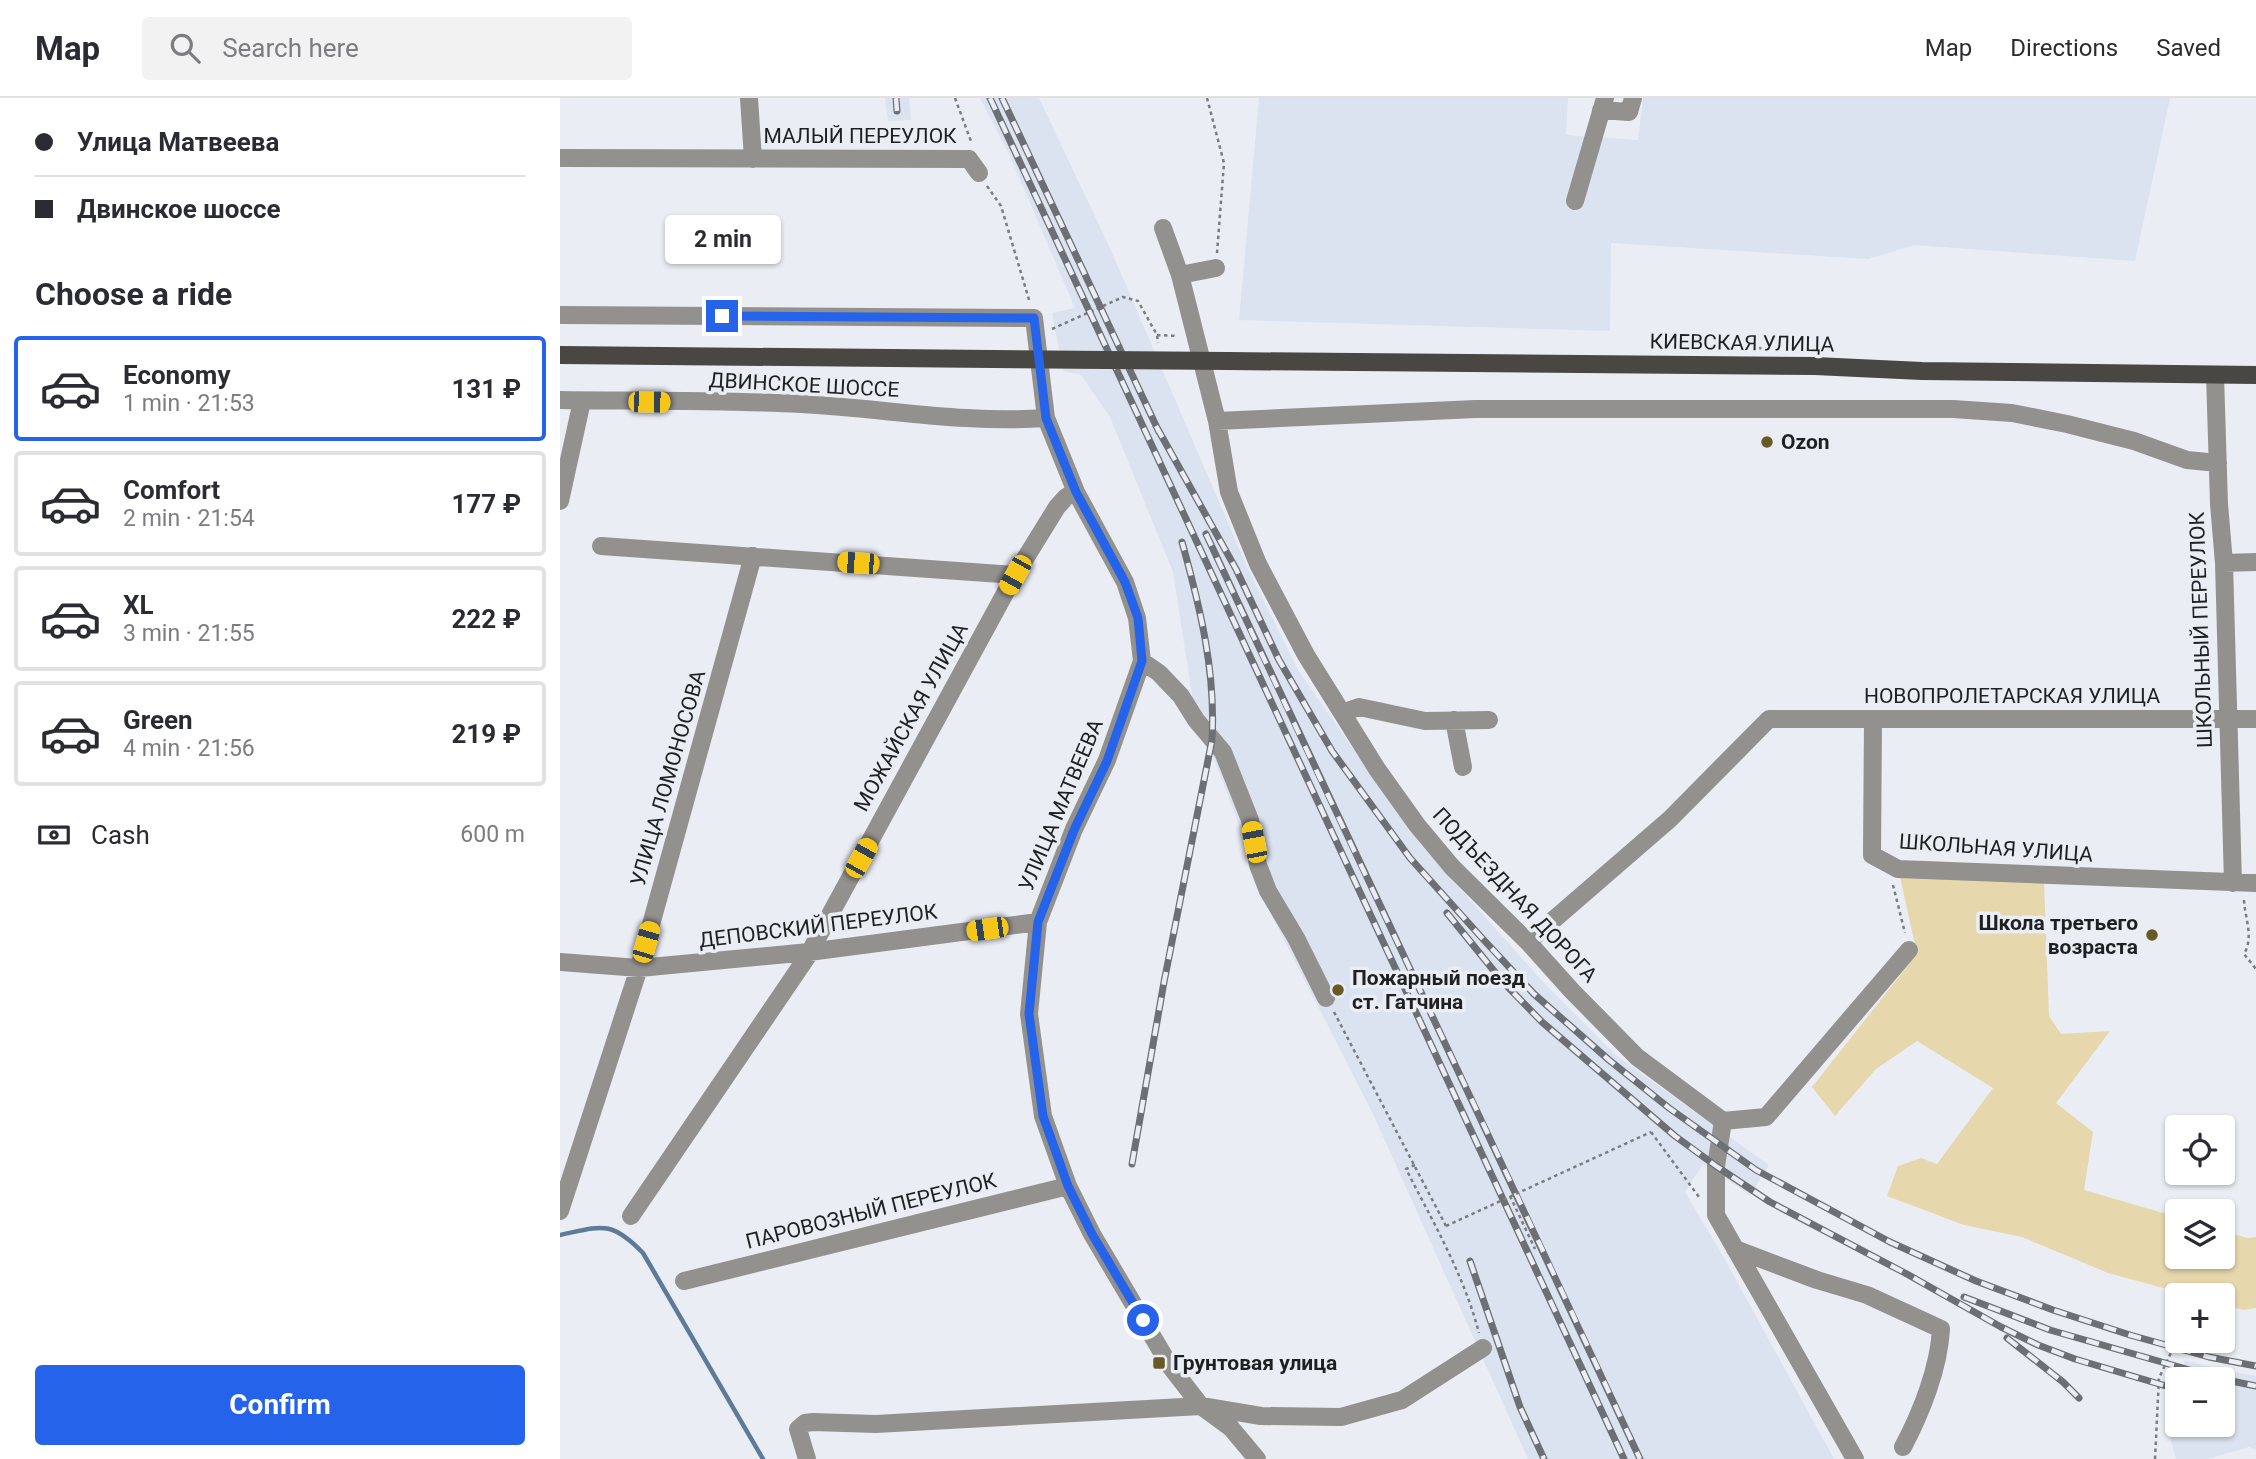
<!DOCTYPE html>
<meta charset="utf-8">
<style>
:root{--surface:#fff;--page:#f2f2f3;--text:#2b2b33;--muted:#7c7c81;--line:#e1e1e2;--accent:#2563eb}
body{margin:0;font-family:Roboto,sans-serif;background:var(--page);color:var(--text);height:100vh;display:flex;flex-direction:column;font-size:26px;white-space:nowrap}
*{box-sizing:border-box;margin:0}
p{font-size:23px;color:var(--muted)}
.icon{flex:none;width:38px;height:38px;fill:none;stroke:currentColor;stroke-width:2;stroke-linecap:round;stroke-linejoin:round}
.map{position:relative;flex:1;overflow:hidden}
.panel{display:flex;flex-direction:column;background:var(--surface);width:560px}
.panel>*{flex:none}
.top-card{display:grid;align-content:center;height:154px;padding:0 35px;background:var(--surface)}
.buttons{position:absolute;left:1605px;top:1017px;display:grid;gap:14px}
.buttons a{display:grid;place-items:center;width:70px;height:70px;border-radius:7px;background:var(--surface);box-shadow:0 2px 5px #0004;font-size:35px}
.end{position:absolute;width:32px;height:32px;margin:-16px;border:9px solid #2563eb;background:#fff;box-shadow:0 0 0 4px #fff}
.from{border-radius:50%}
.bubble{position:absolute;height:49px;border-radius:7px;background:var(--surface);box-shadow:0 2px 5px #0004;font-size:23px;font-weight:700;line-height:49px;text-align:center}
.car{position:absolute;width:21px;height:42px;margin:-21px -10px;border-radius:9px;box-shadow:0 0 5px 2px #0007;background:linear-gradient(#f5c518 24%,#345 0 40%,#f5c518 0 76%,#345 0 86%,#f5c518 0)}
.top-card b{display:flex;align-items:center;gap:24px;height:66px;font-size:26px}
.top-card b+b{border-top:2px solid var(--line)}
.top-card i{width:18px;height:18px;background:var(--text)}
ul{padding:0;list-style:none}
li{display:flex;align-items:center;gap:21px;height:105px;margin:0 14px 10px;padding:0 21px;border:4px solid var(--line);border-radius:7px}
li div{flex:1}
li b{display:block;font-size:26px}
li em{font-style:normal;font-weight:700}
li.current{border-color:var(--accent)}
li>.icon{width:63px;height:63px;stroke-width:1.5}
h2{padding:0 35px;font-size:32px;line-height:84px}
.pay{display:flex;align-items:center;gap:18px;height:77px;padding:0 35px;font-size:26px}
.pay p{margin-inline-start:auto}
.action{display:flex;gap:14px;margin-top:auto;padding:14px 35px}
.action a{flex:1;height:80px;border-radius:7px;background:var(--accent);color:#fff;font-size:28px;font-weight:700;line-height:80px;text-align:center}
header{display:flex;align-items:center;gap:42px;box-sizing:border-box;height:98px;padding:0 35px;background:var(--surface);border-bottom:2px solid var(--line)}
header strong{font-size:33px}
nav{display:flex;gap:38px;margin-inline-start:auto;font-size:24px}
.search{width:490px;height:63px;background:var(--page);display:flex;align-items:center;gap:18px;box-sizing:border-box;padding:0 24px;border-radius:7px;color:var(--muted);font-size:26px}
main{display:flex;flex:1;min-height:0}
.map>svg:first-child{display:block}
</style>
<header>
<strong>Map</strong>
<div class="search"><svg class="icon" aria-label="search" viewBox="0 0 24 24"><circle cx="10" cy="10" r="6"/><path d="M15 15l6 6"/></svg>Search here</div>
<nav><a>Map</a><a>Directions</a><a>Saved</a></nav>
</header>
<main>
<section class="panel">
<div class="top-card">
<b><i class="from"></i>Улица Матвеева</b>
<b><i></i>Двинское шоссе</b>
</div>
<h2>Choose a ride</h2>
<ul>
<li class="current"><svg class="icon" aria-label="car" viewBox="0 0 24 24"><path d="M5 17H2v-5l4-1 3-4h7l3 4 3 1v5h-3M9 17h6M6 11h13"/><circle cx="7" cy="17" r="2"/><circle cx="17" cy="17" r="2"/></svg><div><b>Economy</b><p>1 min · 21:53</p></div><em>131 ₽</em></li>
<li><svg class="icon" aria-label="car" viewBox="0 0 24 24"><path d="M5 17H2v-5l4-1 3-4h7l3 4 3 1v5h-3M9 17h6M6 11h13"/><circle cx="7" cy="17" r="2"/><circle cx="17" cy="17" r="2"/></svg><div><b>Comfort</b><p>2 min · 21:54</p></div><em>177 ₽</em></li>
<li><svg class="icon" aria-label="car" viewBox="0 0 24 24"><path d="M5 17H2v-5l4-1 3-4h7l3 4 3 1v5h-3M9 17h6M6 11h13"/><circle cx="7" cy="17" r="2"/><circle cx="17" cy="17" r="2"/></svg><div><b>XL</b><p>3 min · 21:55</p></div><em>222 ₽</em></li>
<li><svg class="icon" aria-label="car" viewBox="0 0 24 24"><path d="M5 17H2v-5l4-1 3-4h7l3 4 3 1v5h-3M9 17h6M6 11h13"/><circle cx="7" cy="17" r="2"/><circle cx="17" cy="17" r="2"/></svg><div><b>Green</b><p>4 min · 21:56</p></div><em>219 ₽</em></li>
</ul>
<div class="pay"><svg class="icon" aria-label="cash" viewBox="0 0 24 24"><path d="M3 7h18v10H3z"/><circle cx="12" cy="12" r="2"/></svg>Cash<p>600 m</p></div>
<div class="action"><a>Confirm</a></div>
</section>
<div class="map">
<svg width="1696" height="1361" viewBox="0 0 1696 1361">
<rect width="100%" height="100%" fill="#eaeef4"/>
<!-- built -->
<path fill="#dae3ef" d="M325 0H349L351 22 328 23Z
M420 0H479L550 150 687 469 738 572 860 746 984 885 1057 958 1209 1067 1190 1097 1143 1066 1125 1094 1163 1158 1274 1361H968L813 1016 715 824 633 604 613 474 550 319 521 277 503 273 492 215 515 210 449 56Z
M699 0H1008L1006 37 1078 42 1083 0H1610L1575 163 1354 147 1308 161 1051 145 1050 233 679 222Z
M1625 1262 1657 1271 1696 1278V1352L1689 1349 1648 1361H1616L1608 1331 1617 1287V1326H1662V1281H1619Z"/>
<!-- green -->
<path fill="#e6d8ac" d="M1340 779 1484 784 1489 918 1501 936 1550 933 1496 1005 1533 1034 1524 1092 1617 1119V1158H1662L1663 1133 1687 1140 1696 1139V1210L1683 1212 1663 1206 1662 1197H1629L1548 1175 1462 1139 1404 1127 1327 1098 1338 1068 1361 1060 1377 1066 1433 990 1357 943 1316 971 1275 1018 1252 989 1357 856Z"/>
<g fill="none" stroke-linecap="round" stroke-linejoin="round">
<!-- stream -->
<path stroke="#5e7a99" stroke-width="4.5" d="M0 1137C42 1128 51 1122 83 1155L203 1361"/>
<!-- path -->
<path stroke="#7a7d81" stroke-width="2.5" stroke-dasharray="3.5 3.5" stroke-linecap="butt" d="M395 0 412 46
M647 0 664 65 657 155
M427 88 441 108 470 205
M492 231 563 199 578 203 597 237 598 245
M597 237 618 238
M1114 249 1265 251
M1333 787 1345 835
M1684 802C1685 821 1694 839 1684 856L1696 871
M774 914 886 1128
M1091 1034 1139 1099
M855 1067 846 1071C873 1124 904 1177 919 1235
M950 1098 975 1151
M1614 1194 1619 1197
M1595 1361 1599 1280 1617 1242"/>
<!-- minor -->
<path stroke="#92918e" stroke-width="18" d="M189 0 193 61
M1041 12 1069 14 1073 0
M0 60 409 61 419 75
M1015 103 1045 0
M603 130 620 177 657 323 669 394 698 466 746 557 817 671 857 727 892 769 968 844 1012 893 1077 959 1163 1023 1156 1068V1117L1295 1361
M620 177 656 170
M0 217 474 220 486 320 516 394 565 484 577 520 582 563 547 662 514 731 478 824 469 916 483 1018 508 1088 532 1136 610 1268 641 1308 671 1330 697 1361
M1655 277 1659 406 1664 465 1673 785
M0 302C80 303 161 302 241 306 322 310 404 326 486 320
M657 323 915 311H1393L1452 315 1507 326 1574 343 1627 362 1658 365
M0 403 22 303
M41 448 455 477
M1664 465 1696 464
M582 563 599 575 621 598 636 622 663 654 690 722 698 767 708 793 736 840 766 900
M782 615 799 609 865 623 929 622
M1313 621 1312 757 1338 771 1696 785
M894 622 903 669
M968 844 1110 721 1209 621H1696
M0 864 79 870 249 854 478 824
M1163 1023 1206 1019 1349 852
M0 1113 79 870 193 458
M71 1118 247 859 455 477 497 409 506 399 516 394
M1175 1151 1257 1182 1307 1197 1381 1231C1379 1270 1361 1315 1343 1349
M124 1183 508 1088
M247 1361 238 1331 245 1325 253 1324 316 1326 641 1308 701 1318 781 1319 842 1302 923 1250"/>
<!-- major -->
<path stroke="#484742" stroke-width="18" d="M0 257 433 261
M667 263 1255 268 1362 273 1696 277"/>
<!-- rail casing -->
<g stroke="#6c6f73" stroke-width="7">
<path id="rail" d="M336 0 337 13
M430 0 1064 1361
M442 0 599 334
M596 328 676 471 719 562 772 653 850 760 922 840 974 896 1049 962 1109 1010 1196 1072 1330 1144 1416 1183 1493 1212 1570 1237 1649 1259 1696 1268
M646 436C789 745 937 1052 1080 1361
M887 815 943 884 982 924 1115 1038 1156 1068 1210 1104 1345 1175 1441 1229 1478 1247 1515 1261 1616 1291
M572 1066 604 884 652 642C656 574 640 509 622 444
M910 1163 960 1309 984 1361
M1404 1199 1490 1232 1661 1281
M1447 1240 1503 1284 1519 1300
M1662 1281 1696 1288"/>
</g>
<!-- rail -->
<use href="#rail" stroke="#eaeef4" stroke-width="4.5" stroke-dasharray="13" stroke-linecap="butt"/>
<!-- path-bridge -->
<path stroke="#7a7d81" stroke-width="2.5" stroke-dasharray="3.5 3.5" stroke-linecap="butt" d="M886 1128 1091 1034"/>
<!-- major-bridge -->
<path stroke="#484742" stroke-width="18" d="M433 261 667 263"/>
</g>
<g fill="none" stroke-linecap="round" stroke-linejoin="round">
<!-- route -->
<path stroke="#2563eb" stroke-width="9" d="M162 218 474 220 486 320 516 394 565 484 578 520 582 563 547 663 514 732 478 824 469 916 483 1018 508 1088 532 1136 583 1222"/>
</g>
<!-- markers -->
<g fill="#685927" stroke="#eaeef4" stroke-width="2.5">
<circle cx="1207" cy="344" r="7"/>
<circle cx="1592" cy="837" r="7"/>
<circle cx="778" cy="892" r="7"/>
<rect x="592" y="1258" width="14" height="14" rx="3.5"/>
</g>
<g text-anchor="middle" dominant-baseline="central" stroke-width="7" stroke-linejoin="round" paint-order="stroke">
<!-- street labels -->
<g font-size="21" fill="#1e2022" stroke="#eaeef4">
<text x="300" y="38">МАЛЫЙ ПЕРЕУЛОК</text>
<text transform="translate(1182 245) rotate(1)">КИЕВСКАЯ УЛИЦА</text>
<text transform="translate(244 287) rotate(3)">ДВИНСКОЕ ШОССЕ</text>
<text transform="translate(1641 532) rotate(-92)">ШКОЛЬНЫЙ ПЕРЕУЛОК</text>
<text x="1452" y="598">НОВОПРОЛЕТАРСКАЯ УЛИЦА</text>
<text transform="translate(351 619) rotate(-61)">МОЖАЙСКАЯ УЛИЦА</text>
<text transform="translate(108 680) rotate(-74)">УЛИЦА ЛОМОНОСОВА</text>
<text transform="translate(501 707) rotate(-67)">УЛИЦА МАТВЕЕВА</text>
<text transform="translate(1436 750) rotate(4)">ШКОЛЬНАЯ УЛИЦА</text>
<text transform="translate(955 797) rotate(47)">ПОДЪЕЗДНАЯ ДОРОГА</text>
<text transform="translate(258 828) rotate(-7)">ДЕПОВСКИЙ ПЕРЕУЛОК</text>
<text transform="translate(311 1113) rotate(-14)">ПАРОВОЗНЫЙ ПЕРЕУЛОК</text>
</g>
<!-- poi labels -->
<g font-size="21" font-weight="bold" fill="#1e2022" stroke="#eaeef4" text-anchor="start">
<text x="1221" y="344">Ozon</text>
<text x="1578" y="825" text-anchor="end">Школа третьего<tspan x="1578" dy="24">возраста</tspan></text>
<text x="792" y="880">Пожарный поезд<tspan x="792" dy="24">ст. Гатчина</tspan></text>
<text x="613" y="1265">Грунтовая улица</text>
</g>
</g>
</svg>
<div class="buttons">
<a><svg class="icon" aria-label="locate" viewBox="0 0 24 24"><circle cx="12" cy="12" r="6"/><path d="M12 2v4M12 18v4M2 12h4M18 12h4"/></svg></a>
<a><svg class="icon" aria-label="layers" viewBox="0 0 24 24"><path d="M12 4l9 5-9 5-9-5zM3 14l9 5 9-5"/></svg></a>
<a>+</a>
<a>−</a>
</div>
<i class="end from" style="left:583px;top:1222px"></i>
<i class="end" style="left:162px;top:218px"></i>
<div class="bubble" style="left:105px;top:117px;width:116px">2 min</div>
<i class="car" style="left:89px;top:304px;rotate:91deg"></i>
<i class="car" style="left:298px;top:465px;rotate:274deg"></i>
<i class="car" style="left:455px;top:477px;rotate:209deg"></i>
<i class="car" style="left:694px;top:744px;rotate:349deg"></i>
<i class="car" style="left:301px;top:760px;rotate:29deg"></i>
<i class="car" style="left:427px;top:831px;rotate:262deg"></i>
<i class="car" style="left:86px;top:844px;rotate:16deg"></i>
</div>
</main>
